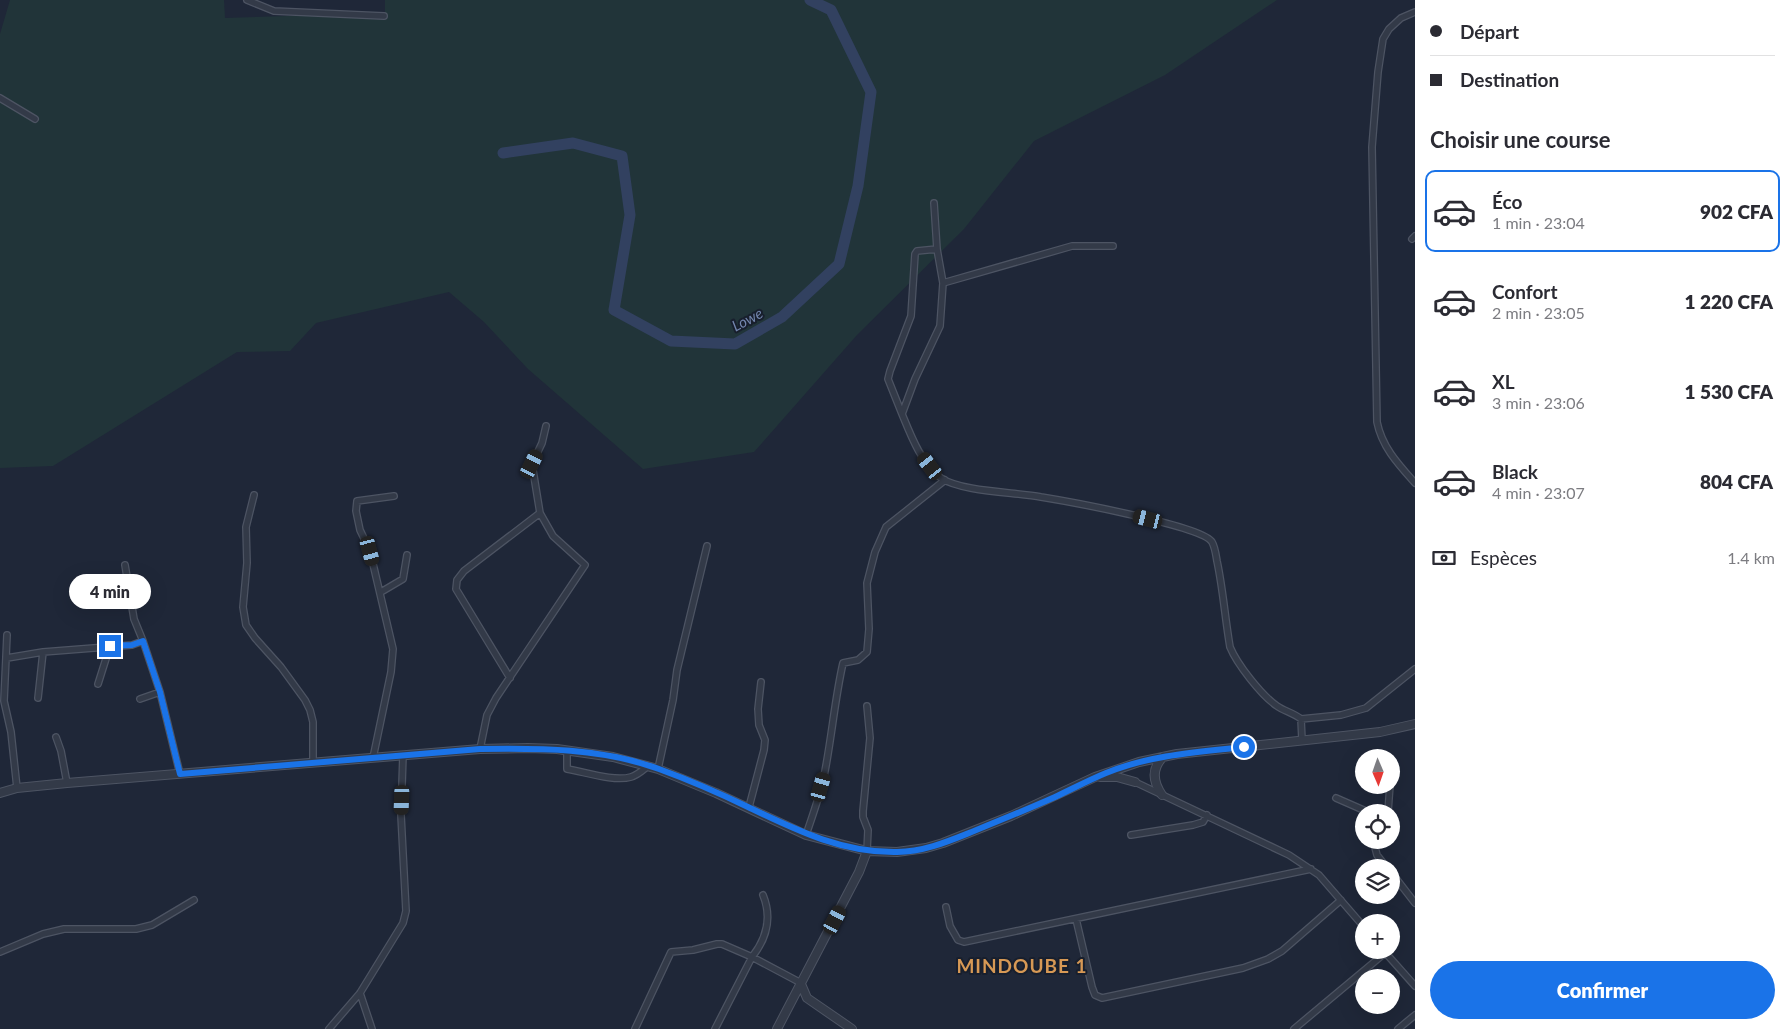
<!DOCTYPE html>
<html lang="fr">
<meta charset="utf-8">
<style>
:root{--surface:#fff;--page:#f7f7f7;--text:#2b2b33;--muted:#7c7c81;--line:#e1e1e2;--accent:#1a73e8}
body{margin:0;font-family:Lato,sans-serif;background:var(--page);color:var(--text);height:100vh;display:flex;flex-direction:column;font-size:19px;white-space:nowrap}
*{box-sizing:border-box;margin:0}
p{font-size:16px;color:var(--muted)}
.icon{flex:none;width:28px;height:28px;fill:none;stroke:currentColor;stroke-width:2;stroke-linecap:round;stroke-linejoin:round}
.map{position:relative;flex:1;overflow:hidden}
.panel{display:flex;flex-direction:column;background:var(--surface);width:375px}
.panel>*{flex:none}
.guide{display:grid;align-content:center;height:110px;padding:0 15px;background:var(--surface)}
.needle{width:32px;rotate:178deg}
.controls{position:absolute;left:1355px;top:749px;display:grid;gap:10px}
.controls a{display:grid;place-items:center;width:45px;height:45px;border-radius:50%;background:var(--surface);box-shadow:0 5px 20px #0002;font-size:25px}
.end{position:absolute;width:22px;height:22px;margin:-11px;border:6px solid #1a73e8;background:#fff;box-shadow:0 0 0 2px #fff}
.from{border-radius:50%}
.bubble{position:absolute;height:35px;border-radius:18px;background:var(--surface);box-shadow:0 5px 20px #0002;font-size:16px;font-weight:800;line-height:35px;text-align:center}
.car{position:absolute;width:15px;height:30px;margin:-15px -8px;border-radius:6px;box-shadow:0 0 4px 1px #0007;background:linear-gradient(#222 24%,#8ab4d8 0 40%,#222 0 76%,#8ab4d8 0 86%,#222 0)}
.guide b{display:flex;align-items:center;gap:18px;height:48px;font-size:19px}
.guide b+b{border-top:1px solid var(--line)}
.guide i{width:12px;height:12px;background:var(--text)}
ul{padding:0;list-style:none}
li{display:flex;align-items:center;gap:15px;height:82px;margin:0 10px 8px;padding:0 5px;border:2px solid transparent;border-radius:10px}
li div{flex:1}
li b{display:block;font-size:19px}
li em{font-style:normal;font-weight:800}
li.active{border-color:var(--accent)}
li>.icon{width:45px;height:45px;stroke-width:1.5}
h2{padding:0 15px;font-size:22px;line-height:60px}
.pay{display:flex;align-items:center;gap:12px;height:55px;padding:0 15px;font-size:19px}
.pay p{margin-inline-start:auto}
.action{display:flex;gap:10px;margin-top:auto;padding:10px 15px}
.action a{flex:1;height:58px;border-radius:30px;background:var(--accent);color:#fff;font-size:20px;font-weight:800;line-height:58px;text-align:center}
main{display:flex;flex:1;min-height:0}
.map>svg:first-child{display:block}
</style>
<main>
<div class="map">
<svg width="1415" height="1029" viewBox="0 0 1415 1029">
<rect width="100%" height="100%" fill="#1f2738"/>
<!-- green -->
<path fill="#213439" d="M10 0H224L225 18 385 13V0H1277L1165 75 1034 141 964 229 857 335 754 452 643 469 528 369 484 322 449 292 316 323 290 351 237 352 53 466 0 468V34Z"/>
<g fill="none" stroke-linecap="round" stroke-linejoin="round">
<!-- river -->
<path stroke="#324160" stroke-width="11" d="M503 153 573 143 622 156 630 215 614 310 671 341 735 344 782 317 839 264 858 186 871 92 831 10 810 0"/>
<!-- minor casing -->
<g stroke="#4d5463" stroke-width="8">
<path id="minor" d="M247 0 274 11 384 16
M1415 12 1401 18 1389 29 1383 39 1378 72 1372 147 1377 422C1382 447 1398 464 1415 483
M0 98 35 119
M934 203 937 249 943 283 940 326 915 379 902 414C911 436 921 463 941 478 962 492 1015 492 1041 497 1066 501 1203 526 1212 542 1215 547 1216 555 1217 561 1223 589 1225 618 1230 647 1237 664 1261 695 1277 706 1284 711 1294 713 1301 719L1302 740
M1412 239 1415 236
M943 283 1072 246H1113
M902 414 888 379 890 371 911 316 915 254 917 251 937 249
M254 495 246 527 247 563 243 607 246 625 255 638 281 667 305 700 310 710 313 722V762
M125 565 134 619 143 641
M381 592 403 579 407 555
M7 635 4 701 11 732 17 788
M7 658 43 652 132 645 143 641 160 692 180 774
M510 678 456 589 457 580 464 571 540 513
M98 684 110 646
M38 698 43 652
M140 699 160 692
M1301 719 1341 715 1366 708 1415 669
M56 737 61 751 67 783
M480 749 487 715 496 698 585 565 553 536 540 513 532 464 542 443 546 426
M567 750V769C585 772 614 782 631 777 638 775 643 770 648 766
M373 758 391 672 393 649 370 551 360 530 356 511 357 501 394 496
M658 769 673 700 677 670 707 546
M1135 782 1289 855 1319 875 1364 927
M1336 798 1368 812
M749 807 764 750 765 740 759 725 758 709 761 682
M1388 812 1390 785
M806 835C813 814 821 793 825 771 832 735 835 698 843 663L858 660 867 652 869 629 867 583 875 552 886 527 945 480
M1131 835 1193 825 1203 822 1207 815
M1373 840 1377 855 1387 868
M867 851 868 830 863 817V811L870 738 867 706
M1391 872 1415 903
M946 907 950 926 958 940 964 942 1311 869
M1076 919 1092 987 1095 995 1102 998 1243 968 1268 959 1282 951 1341 900
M1383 950 1415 986
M0 952 43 934 64 929H136L152 925 194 900
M360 993 372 1029
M329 1029 360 993 403 923 406 911 401 815 403 755
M635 1029 671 952 693 950 717 944H722L752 957 801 983
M715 1029 752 957C767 938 772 917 763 895
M1294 1029 1385 953
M1398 1029 1415 1015"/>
</g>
<!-- tertiary casing -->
<g stroke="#4d5463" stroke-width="10">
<path id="tertiary" d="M1100 777H1117L1135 782
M0 793 17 788 67 783 480 749 528 748 557 749 613 757 658 769 716 793 806 835 867 851 897 852 926 848 943 843 1011 816 1095 777 1139 762 1177 754 1380 732 1415 724
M1162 795C1153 782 1151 769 1163 757
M801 984 807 998 852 1029
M777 1029 859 872 867 851"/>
</g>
<!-- minor -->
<use href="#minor" stroke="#333a48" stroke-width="5.5"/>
<!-- tertiary -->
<use href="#tertiary" stroke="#333a48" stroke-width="8"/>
</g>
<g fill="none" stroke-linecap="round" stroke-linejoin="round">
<!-- route -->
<path stroke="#1a73e8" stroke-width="6" d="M110 646 132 645 143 641 160 692 180 774 480 749C540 748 602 748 659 769 689 780 719 793 748 807 796 830 842 853 897 852 924 852 949 841 974 831 1001 820 1028 809 1055 797 1072 789 1089 780 1106 773 1150 755 1197 752 1244 747"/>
</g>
<g text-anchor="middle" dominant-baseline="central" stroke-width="4" stroke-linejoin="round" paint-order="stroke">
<!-- water labels -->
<g font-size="15" font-style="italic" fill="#7487af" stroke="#181f2d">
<text transform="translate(747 319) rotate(-28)">Lowe</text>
</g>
<!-- district labels -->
<g font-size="19" font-weight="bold" letter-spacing="1" fill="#d79955" stroke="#181f2d">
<text x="1022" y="965">MINDOUBE 1</text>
</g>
</g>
</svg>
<div class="controls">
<a><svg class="needle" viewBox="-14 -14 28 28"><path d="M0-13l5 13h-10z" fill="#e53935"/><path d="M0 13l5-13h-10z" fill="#7c7c81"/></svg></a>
<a><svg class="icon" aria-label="locate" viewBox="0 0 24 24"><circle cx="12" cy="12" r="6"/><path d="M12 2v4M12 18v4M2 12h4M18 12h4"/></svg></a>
<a><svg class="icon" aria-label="layers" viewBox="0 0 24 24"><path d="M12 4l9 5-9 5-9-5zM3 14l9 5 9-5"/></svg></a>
<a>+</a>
<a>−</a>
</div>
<i class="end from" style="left:1244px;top:747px"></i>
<i class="end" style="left:110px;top:646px"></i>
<div class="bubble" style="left:69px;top:574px;width:82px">4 min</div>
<i class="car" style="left:532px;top:464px;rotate:26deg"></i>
<i class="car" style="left:930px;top:466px;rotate:323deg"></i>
<i class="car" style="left:1148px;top:519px;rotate:284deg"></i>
<i class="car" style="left:370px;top:551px;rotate:165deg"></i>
<i class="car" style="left:821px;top:787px;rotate:16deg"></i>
<i class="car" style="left:402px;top:800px;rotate:182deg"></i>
<i class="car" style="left:835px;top:920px;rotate:28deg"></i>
</div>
<section class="panel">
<div class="guide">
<b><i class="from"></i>Départ</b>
<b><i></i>Destination</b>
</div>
<h2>Choisir une course</h2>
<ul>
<li class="active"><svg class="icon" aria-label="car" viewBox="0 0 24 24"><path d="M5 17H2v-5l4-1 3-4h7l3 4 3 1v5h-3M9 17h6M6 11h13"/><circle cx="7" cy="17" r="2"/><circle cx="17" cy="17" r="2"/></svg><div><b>Éco</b><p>1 min · 23:04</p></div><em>902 CFA</em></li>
<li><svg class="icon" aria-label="car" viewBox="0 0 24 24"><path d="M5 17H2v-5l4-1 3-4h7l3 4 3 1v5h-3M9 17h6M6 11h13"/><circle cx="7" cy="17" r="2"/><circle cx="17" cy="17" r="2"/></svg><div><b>Confort</b><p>2 min · 23:05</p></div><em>1 220 CFA</em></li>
<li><svg class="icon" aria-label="car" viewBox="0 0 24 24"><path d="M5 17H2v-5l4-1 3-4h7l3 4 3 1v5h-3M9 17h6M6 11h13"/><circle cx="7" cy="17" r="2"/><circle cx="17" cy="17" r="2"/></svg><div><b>XL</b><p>3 min · 23:06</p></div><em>1 530 CFA</em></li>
<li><svg class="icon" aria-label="car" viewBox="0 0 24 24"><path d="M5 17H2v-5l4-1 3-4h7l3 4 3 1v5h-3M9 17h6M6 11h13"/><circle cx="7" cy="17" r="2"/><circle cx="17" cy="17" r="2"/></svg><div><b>Black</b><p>4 min · 23:07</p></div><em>804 CFA</em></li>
</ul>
<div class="pay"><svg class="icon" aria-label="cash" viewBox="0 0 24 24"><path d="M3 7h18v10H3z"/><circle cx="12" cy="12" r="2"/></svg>Espèces<p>1.4 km</p></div>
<div class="action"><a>Confirmer</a></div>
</section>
</main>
